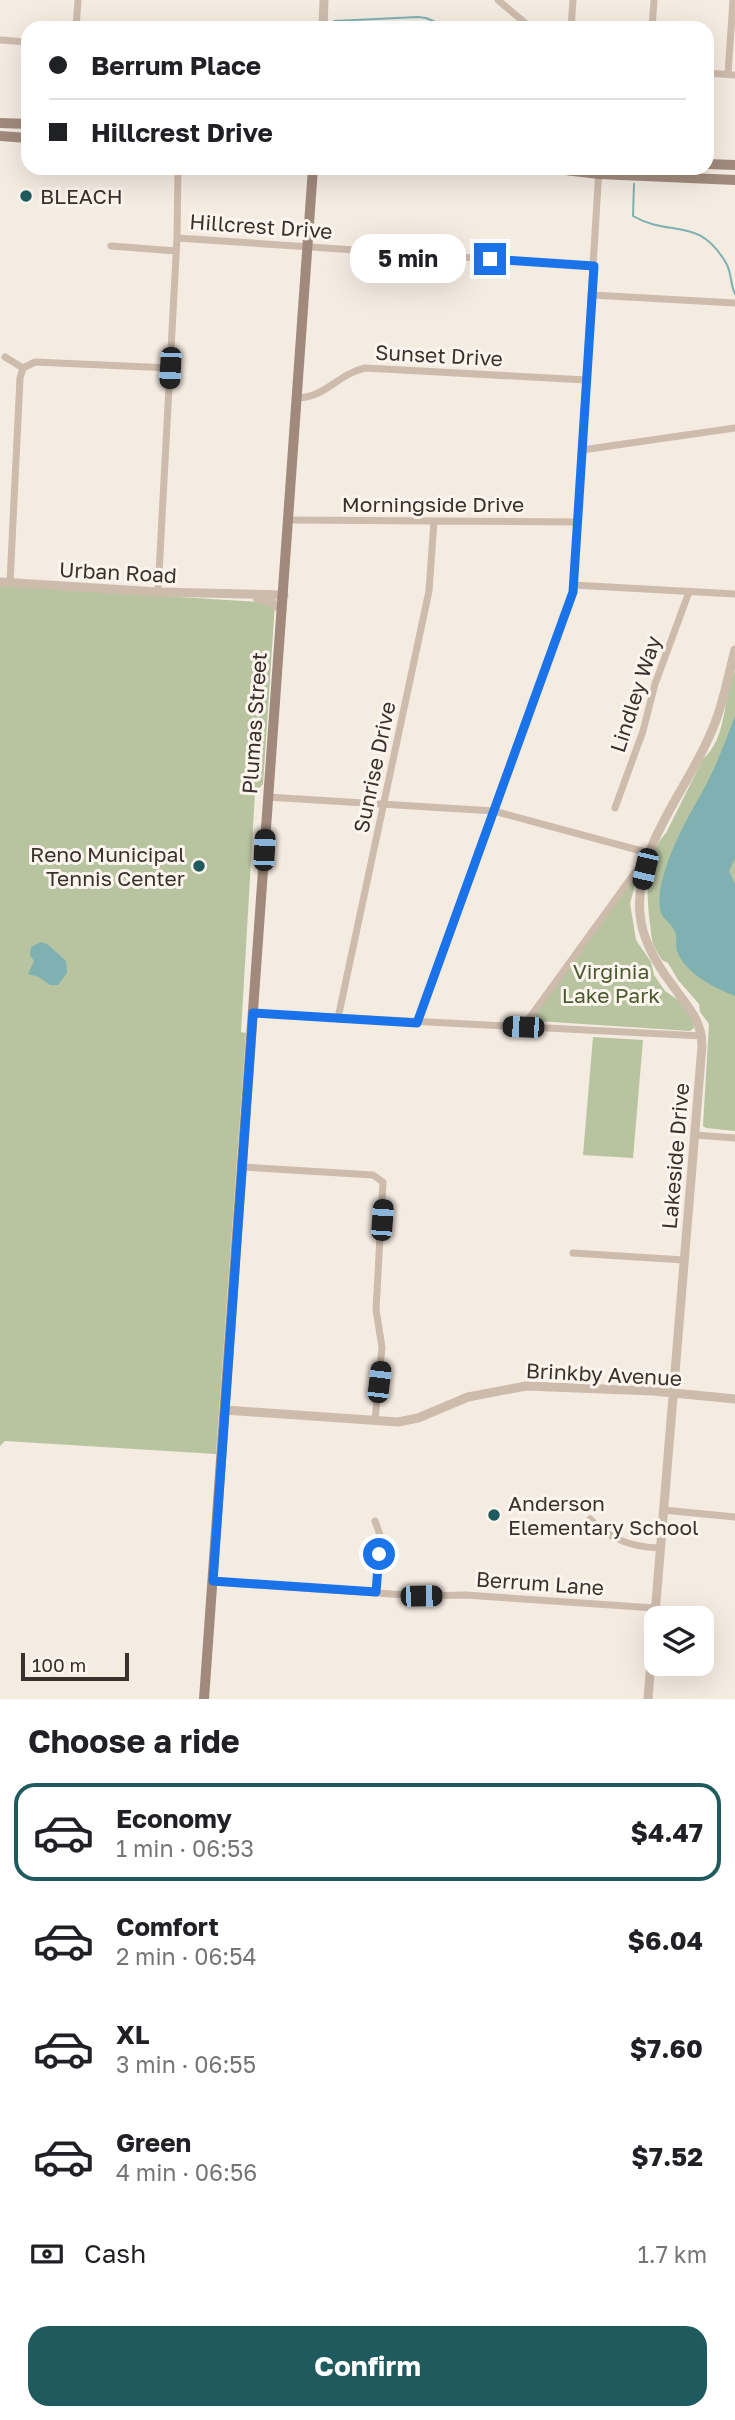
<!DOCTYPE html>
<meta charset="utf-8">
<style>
:root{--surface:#fff;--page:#f2f2f2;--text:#202124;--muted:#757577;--line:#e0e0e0;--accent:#1f5a5e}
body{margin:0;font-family:"Golos Text",sans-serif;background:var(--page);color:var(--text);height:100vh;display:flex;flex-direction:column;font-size:26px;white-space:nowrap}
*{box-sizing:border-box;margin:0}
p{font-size:23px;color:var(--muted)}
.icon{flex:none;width:38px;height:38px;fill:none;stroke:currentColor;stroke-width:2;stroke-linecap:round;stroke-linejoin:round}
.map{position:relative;height:1699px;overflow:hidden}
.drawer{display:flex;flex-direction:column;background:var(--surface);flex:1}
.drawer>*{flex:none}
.banner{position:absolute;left:21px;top:21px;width:693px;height:154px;border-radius:21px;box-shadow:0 7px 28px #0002;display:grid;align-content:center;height:154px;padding:0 28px;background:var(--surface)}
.controls{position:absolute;left:644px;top:1606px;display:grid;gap:14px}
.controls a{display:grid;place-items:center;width:70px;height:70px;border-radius:14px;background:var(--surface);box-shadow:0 7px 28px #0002;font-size:35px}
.scale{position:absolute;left:21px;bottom:18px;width:108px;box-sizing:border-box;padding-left:7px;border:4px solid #3b302b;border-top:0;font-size:19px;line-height:24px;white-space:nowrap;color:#3b302b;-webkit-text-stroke:5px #fbf5ee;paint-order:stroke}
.end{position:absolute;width:32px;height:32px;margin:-16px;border:9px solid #1a73e8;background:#fff;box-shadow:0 0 0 4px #fff}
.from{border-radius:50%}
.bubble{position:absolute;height:49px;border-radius:21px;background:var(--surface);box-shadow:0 7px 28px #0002;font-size:23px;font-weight:700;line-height:49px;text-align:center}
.car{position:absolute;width:21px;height:42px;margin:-21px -10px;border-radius:9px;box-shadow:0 0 5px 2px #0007;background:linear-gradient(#222 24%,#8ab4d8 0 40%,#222 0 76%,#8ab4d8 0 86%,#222 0)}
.banner b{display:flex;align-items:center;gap:24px;height:66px;font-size:26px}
.banner b+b{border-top:2px solid var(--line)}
.banner i{width:18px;height:18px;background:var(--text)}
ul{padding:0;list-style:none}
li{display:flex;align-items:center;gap:21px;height:98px;margin:0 14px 10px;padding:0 14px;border:4px solid transparent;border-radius:21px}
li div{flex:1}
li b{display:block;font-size:26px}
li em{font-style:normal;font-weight:700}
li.on{border-color:var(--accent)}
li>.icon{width:63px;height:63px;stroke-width:1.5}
h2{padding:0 28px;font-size:32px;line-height:84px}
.pay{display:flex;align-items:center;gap:18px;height:77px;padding:0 28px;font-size:26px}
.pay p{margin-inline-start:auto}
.cta{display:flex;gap:14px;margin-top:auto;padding:14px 28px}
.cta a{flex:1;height:80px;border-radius:21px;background:var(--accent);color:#fff;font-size:28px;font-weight:700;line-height:80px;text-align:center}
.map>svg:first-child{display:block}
</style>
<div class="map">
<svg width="735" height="1699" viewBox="0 0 735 1699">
<rect width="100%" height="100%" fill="#f4ebe1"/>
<!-- green -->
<path fill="#b8c4a0" d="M0 586 275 603 263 784 255 793 241 1032 246 1033 216 1454 5 1441 0 1446Z
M735 671V1131L706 1128 703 1126 709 1024 700 1012 699 1004 678 980 668 963 662 960C659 955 653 947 652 940 648 908 640 860 666 833L703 759C728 737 722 699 735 671Z
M639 872 630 903 636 940 651 962 654 975 665 991 678 1000 691 1015 694 1028 690 1031 537 1021 535 1014Z
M593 1037 643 1040 633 1158 583 1155Z"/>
<!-- water -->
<path fill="#7fb0b2" d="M735 716V859L729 871 735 884V996C715 988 685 974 677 951 675 945 678 936 674 930 670 921 662 920 660 909 655 876 685 822 701 794 715 770 725 742 735 716Z
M41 942 47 944 66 961 67 973 58 985H50L39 977 28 974 34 961 30 955 31 947Z"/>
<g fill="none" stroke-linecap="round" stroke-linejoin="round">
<!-- stream -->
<path stroke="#7fb0b2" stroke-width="2" d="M334 21 418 17 426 18 450 28
M634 184 633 216C671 238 698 215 726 263 732 273 730 284 735 294"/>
<!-- minor -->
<path stroke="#cdbbac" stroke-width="7" d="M498 0 531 28
M76 28 78 0
M571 28 573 0
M652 28 654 0
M0 40 28 42
M707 73 735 75
M728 74 733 0
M177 238 594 266
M111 246 176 251
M592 295 735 303
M5 357 23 368
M23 368 35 362 170 368
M298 398C326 397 338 374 365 368L586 380
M582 450 735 428
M289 520 577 522
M10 583 20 378 23 368
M573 585 735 594
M158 592 177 238 178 168
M267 797 494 811 649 853 523 1027
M615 808 643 731 655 684 689 592
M253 1013 702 1036
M338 1018 429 591 434 521
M417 1023 573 592 599 168
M695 1135 735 1138
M243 1167 373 1175 383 1182 376 1310 382 1347 375 1420
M573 1253 684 1260
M663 1510 735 1517
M590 1519C610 1539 631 1547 659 1548
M375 1521 380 1535 376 1592
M213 1582 421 1596 465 1595 655 1608"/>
<!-- tertiary -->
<path stroke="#cdbbac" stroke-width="9" d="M323 28 324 0
M0 582 158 592 284 595
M257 598 268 601 282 609
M225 1410 398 1422 418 1418 468 1397 526 1386 653 1391 735 1399
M648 1699 702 1046C702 1020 687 1006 673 986 657 965 642 940 640 914 634 848 685 793 709 737 722 710 727 680 735 650"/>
<!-- secondary -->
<path stroke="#a18a7d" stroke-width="10" d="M0 123 28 124
M0 136 28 138
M707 164 735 165
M548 168 599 174 735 180
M204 1699 313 168"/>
</g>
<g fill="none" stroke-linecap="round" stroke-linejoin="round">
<!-- route -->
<path stroke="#1a73e8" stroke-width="9" d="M379 1554 376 1592 213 1581 253 1013 417 1023 573 592 594 266 490 259"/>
</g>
<!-- markers -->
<g fill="#1f5a5e" stroke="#fbf5ee" stroke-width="2.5">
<circle cx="26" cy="196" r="7"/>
<circle cx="199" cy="866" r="7"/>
<circle cx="494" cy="1515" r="7"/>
</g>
<g text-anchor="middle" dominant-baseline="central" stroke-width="6" stroke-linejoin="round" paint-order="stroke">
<!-- poi labels -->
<g font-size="21" fill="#3b302b" stroke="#fbf5ee" text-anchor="start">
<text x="40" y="196">BLEACH</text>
<text x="185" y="854" text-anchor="end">Reno Municipal<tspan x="185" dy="24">Tennis Center</tspan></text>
<text x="508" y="1503">Anderson<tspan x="508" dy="24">Elementary School</tspan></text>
</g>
<!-- street labels -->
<g font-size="21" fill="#3b302b" stroke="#fbf5ee">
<text transform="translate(261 226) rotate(4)">Hillcrest Drive</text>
<text transform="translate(439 355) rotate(3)">Sunset Drive</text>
<text x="433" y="504">Morningside Drive</text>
<text transform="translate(118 572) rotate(3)">Urban Road</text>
<text transform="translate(635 694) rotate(-72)">Lindley Way</text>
<text transform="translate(254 723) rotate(-86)">Plumas Street</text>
<text transform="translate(374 767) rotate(-78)">Sunrise Drive</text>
<text transform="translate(675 1156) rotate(-85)">Lakeside Drive</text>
<text transform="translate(604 1374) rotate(3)">Brinkby Avenue</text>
<text transform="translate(540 1583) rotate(4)">Berrum Lane</text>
</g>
<!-- park labels -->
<g font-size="21" fill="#4a5a2e" stroke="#fbf5ee">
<text x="611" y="971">Virginia<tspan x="611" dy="24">Lake Park</tspan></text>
</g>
</g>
</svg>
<div class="controls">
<a><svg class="icon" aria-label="layers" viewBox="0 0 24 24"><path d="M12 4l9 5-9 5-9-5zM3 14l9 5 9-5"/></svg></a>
</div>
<div class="scale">100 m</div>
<i class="end from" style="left:379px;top:1554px"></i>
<i class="end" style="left:490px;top:259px"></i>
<div class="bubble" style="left:350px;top:234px;width:116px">5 min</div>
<i class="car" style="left:170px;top:368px;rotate:183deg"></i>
<i class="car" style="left:264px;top:850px;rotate:3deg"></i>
<i class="car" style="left:645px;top:869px;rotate:193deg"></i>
<i class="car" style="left:523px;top:1027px;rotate:272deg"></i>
<i class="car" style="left:382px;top:1220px;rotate:4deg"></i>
<i class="car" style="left:379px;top:1382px;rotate:7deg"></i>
<i class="car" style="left:421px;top:1596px;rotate:89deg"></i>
<div class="banner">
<b><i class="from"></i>Berrum Place</b>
<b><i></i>Hillcrest Drive</b>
</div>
</div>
<section class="drawer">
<h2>Choose a ride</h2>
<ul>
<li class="on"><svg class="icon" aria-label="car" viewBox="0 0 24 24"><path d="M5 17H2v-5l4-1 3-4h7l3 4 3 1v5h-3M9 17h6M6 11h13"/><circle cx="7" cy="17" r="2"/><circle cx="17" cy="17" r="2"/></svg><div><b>Economy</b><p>1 min · 06:53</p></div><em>$4.47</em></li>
<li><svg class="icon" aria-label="car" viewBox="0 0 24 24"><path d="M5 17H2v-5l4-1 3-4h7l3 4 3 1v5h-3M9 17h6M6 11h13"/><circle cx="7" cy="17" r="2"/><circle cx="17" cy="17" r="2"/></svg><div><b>Comfort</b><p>2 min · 06:54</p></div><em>$6.04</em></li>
<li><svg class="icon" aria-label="car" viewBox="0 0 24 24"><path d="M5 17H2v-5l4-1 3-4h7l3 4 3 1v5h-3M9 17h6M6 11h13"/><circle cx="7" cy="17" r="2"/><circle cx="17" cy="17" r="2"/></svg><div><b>XL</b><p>3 min · 06:55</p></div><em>$7.60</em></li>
<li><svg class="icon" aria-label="car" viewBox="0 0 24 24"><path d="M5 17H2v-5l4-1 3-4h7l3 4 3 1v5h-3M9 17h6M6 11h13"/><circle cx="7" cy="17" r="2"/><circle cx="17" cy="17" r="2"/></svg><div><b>Green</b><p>4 min · 06:56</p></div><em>$7.52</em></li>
</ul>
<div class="pay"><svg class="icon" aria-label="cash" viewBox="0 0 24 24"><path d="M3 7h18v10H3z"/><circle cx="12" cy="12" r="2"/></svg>Cash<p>1.7 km</p></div>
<div class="cta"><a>Confirm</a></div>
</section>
